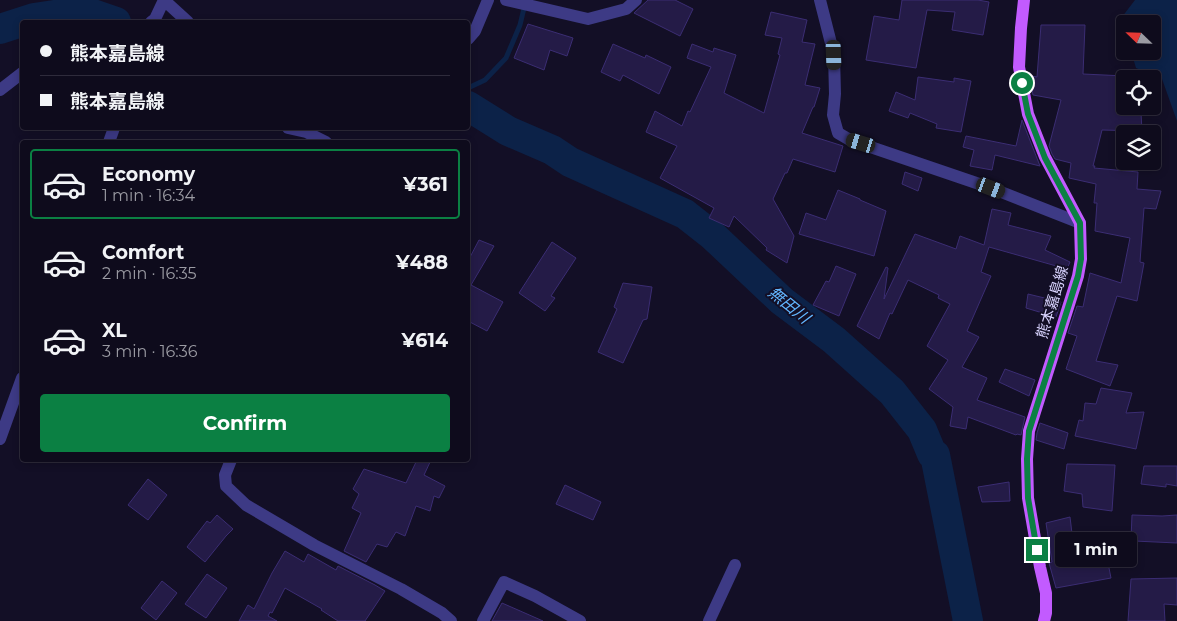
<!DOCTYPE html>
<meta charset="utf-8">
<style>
:root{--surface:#0e0b1c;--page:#171425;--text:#f1f3f6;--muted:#9b9ba3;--line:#2e2b3b;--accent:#0b8043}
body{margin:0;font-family:Montserrat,"Noto Sans JP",sans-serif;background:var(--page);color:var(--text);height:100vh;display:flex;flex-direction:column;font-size:19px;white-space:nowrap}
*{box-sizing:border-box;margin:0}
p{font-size:16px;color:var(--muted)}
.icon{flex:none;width:28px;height:28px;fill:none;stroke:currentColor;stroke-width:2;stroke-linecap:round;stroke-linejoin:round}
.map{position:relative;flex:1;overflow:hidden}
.panel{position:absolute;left:20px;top:140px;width:450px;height:322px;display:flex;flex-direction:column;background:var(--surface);border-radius:5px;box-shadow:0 2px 8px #0003,0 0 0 1px var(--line)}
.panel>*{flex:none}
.top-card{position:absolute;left:20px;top:20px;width:450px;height:110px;border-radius:5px;box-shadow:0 2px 8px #0003,0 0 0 1px var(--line);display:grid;align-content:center;height:110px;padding:0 20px;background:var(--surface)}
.needle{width:32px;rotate:293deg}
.tools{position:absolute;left:1116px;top:15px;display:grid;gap:10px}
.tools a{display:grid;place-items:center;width:45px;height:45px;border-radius:5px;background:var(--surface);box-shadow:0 2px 8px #0003,0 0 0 1px var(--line);font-size:25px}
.end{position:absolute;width:22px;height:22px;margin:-11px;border:6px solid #0b8043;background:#fff;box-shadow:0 0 0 2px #fff}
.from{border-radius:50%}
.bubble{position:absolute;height:35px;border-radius:5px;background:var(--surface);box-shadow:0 2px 8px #0003,0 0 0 1px var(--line);font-size:16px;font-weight:700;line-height:35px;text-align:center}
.car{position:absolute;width:15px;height:30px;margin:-15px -8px;border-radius:6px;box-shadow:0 0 4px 1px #0007;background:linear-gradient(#222 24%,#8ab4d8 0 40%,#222 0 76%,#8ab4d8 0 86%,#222 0)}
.top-card b{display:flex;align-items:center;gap:18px;height:48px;font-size:19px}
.top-card b+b{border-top:1px solid var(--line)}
.top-card i{width:12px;height:12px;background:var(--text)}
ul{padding:9px 0 0;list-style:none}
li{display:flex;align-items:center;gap:15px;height:70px;margin:0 10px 8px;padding:0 10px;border:2px solid transparent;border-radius:5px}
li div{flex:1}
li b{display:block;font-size:19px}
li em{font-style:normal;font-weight:700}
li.active{border-color:var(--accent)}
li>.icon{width:45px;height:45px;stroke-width:1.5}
.action{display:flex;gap:10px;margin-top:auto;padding:10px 20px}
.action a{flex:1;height:58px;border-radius:5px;background:var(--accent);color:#fff;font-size:20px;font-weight:700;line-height:58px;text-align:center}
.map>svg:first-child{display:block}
</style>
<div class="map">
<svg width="1177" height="621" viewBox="0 0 1177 621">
<rect width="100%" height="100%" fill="#130f26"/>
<!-- water -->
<path fill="#0c2248" d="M1135 0H1177V121L1162 79 1136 68 1131 51H1152V24H1125V28L1122 17Z"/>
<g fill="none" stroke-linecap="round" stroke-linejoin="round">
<!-- stream -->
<path stroke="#0c2248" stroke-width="5" d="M468 88 485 80 506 58 520 25 525 4
M955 621 968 618"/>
<!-- river -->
<path stroke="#0c2248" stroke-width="30" d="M0 29 34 18 54 15 90 13 116 22
M468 106 508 131 552 150 570 162 685 214 713 236 782 301 834 340 892 392 922 430 932 454 935 455 968 621"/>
</g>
<!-- building -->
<path fill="#241b47" stroke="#3b2d73" d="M648 0H675L693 9 680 36 634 13Z
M902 0H978L989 2 983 35 952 30 955 12 927 10 916 68 866 60 874 16 899 20Z
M771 12 807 20 802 42 815 44 805 85 820 88 814 107H813L802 133 843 146 835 172 793 159 787 173H785L773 199 794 236 787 263 766 250 767 248 734 216 729 227 709 218 714 208 660 178 677 146 646 132 655 111 682 126 688 111 690 112 711 67 687 58 692 44 713 52 714 48 736 55 724 93 764 113 780 55 778 54 782 38 765 35Z
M528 24 573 38 567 56 550 50 544 70 514 58Z
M1041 25H1085L1083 74 1125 76V113H1141L1142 131 1102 130 1093 166H1095L1094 168 1138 172 1137 189 1161 191 1156 209 1144 208 1140 262 1144 263 1137 301 1117 296 1096 361 1118 365 1110 386 1066 369 1077 336 1068 333 1077 306 1083 307 1090 273 1121 283 1130 238 1095 231 1097 203H1094L1096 184 1069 178 1071 163 1055 159 1052 154 1049 146 1061 100 1033 95 1030 82 1031 76 1037 77Z
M613 44 645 58 646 55 671 67 659 94 623 75 620 81 601 72Z
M918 77 954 82V78L971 81 961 132 936 128 937 124 910 113 908 118 889 111 896 92 915 100Z
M1022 120 1040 166 995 155 992 170 970 166 974 150 963 147 966 136 1016 146Z
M905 172 922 178 918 191 902 184Z
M838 190 860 199V200L886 211 874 256 799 234 806 213 826 220Z
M992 209 1011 213 1008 225 1051 236 1045 250 1070 262 1067 269 989 247 981 272 991 276 967 331 979 337 962 367 987 378 977 400 1025 417 1021 435 1017 434 1016 435 968 417 966 429 950 426 953 407 929 389 948 360 927 346 950 304 938 298 939 295 908 280 892 314 890 313 879 339 857 326 886 267 888 268 884 299 915 234 956 249 960 236 984 245Z
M479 240 494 246 471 285 503 302 487 331 468 321V261Z
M552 242 576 258 551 296 555 298 545 311 519 293Z
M836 266 856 274 839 316 813 305 826 281 829 282Z
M623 283 652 287 647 319 643 320 623 363 598 352 617 309 614 307Z
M1028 294 1061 302 1056 317 1026 308Z
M1005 369 1035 380 1029 396 999 382Z
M1101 388 1132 393 1126 413 1144 412 1136 449 1075 436 1079 420 1083 421 1085 403 1096 404Z
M1040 423 1068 433 1064 449 1036 440 1037 433Z
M417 460H431L424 475 445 486 439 498 434 496 430 511 416 506 405 536 396 532 387 547 377 544 366 562 344 551 361 513 352 508 359 494 353 489 364 469 406 483Z
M1067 464 1115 465 1112 511 1083 507 1082 494 1064 491Z
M1144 466H1177V486L1166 484V487L1141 484Z
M148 479 167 495 148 520 128 505Z
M1009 482 1010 501 982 502 978 487Z
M565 485 601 502 593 520 556 504Z
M217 515 233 529 226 536 205 562 187 547 207 521 210 523Z
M1132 515 1162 516 1177 515V543L1134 541V540H1131Z
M1070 517 1075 558 1106 553 1111 578 1056 588 1049 563 1052 562 1046 523Z
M285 551 304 562 308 554 336 570 338 566 375 585 385 591 365 621H338L321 610 322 609 285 588 272 613 270 612 268 616 277 621H239L248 605 254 609 272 573Z
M207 574 227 588 206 618 185 604Z
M1177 578V605L1164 604 1165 621H1128L1131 579Z
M162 581 177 593 156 620 141 608Z
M502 603 543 621H492Z"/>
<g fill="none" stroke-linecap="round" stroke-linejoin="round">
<!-- minor -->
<path stroke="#3d3a85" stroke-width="12" d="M164 0 188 22
M506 0 588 19 626 9 636 0
M820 0 834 55 835 94 833 115 838 133 850 140 991 188 1080 223
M151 22 155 19 164 0
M468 39 475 31 488 0
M0 90 22 73
M288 128 306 132 326 142
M109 142 114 128
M0 439 22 378
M231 460 225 475 226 486 246 505 314 545 401 589 442 613 451 621
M483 621 504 582 535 596 580 621
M709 621 735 565"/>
<!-- primary -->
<path stroke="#c25bff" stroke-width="12" d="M1024 0 1021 28 1019 67 1028 114 1045 157 1080 223 1081 259 1078 276 1029 431 1027 459 1028 498 1040 567 1046 593V613L1044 621"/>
</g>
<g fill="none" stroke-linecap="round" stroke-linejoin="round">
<!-- route -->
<path stroke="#0b8043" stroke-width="6" d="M1022 83 1028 114 1045 158 1080 223 1081 259 1078 276 1029 431 1027 459 1028 498 1037 550"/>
</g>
<g text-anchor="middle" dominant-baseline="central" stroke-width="4" stroke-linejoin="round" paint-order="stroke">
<!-- street labels -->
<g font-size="15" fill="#d9d4ff" stroke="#130f26">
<text transform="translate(1052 302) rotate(-73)">熊本嘉島線</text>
</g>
<!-- water labels -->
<g font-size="16" font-style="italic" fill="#62b6ff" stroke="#130f26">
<text transform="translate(789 305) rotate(39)">無田川</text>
</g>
</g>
</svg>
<div class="tools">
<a><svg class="needle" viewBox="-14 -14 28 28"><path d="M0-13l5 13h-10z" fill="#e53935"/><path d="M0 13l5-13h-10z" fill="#9b9ba3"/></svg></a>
<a><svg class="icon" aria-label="locate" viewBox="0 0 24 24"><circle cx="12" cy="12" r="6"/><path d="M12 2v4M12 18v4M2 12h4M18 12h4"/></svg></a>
<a><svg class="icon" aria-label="layers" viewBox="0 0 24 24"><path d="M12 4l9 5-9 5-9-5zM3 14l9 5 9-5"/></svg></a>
</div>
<i class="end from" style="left:1022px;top:83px"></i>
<i class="end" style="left:1037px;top:550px"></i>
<div class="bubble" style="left:1055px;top:532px;width:82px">1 min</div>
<i class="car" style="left:834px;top:55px;rotate:178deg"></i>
<i class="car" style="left:861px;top:143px;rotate:287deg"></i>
<i class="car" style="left:991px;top:188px;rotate:111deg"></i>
<div class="top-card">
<b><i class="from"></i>熊本嘉島線</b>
<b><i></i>熊本嘉島線</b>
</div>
<section class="panel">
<ul>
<li class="active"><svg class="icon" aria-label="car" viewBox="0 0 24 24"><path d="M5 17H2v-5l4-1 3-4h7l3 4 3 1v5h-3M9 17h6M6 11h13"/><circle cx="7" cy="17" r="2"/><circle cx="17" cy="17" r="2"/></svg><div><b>Economy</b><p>1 min · 16:34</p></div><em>¥361</em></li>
<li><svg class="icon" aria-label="car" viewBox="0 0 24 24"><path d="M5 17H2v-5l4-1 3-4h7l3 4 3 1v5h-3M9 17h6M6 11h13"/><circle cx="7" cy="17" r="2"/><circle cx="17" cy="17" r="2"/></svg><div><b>Comfort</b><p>2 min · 16:35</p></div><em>¥488</em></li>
<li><svg class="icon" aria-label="car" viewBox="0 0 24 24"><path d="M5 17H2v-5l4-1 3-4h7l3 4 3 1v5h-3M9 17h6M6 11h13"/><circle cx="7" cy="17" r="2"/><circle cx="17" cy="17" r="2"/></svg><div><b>XL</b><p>3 min · 16:36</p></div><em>¥614</em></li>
</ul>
<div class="action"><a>Confirm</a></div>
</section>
</div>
